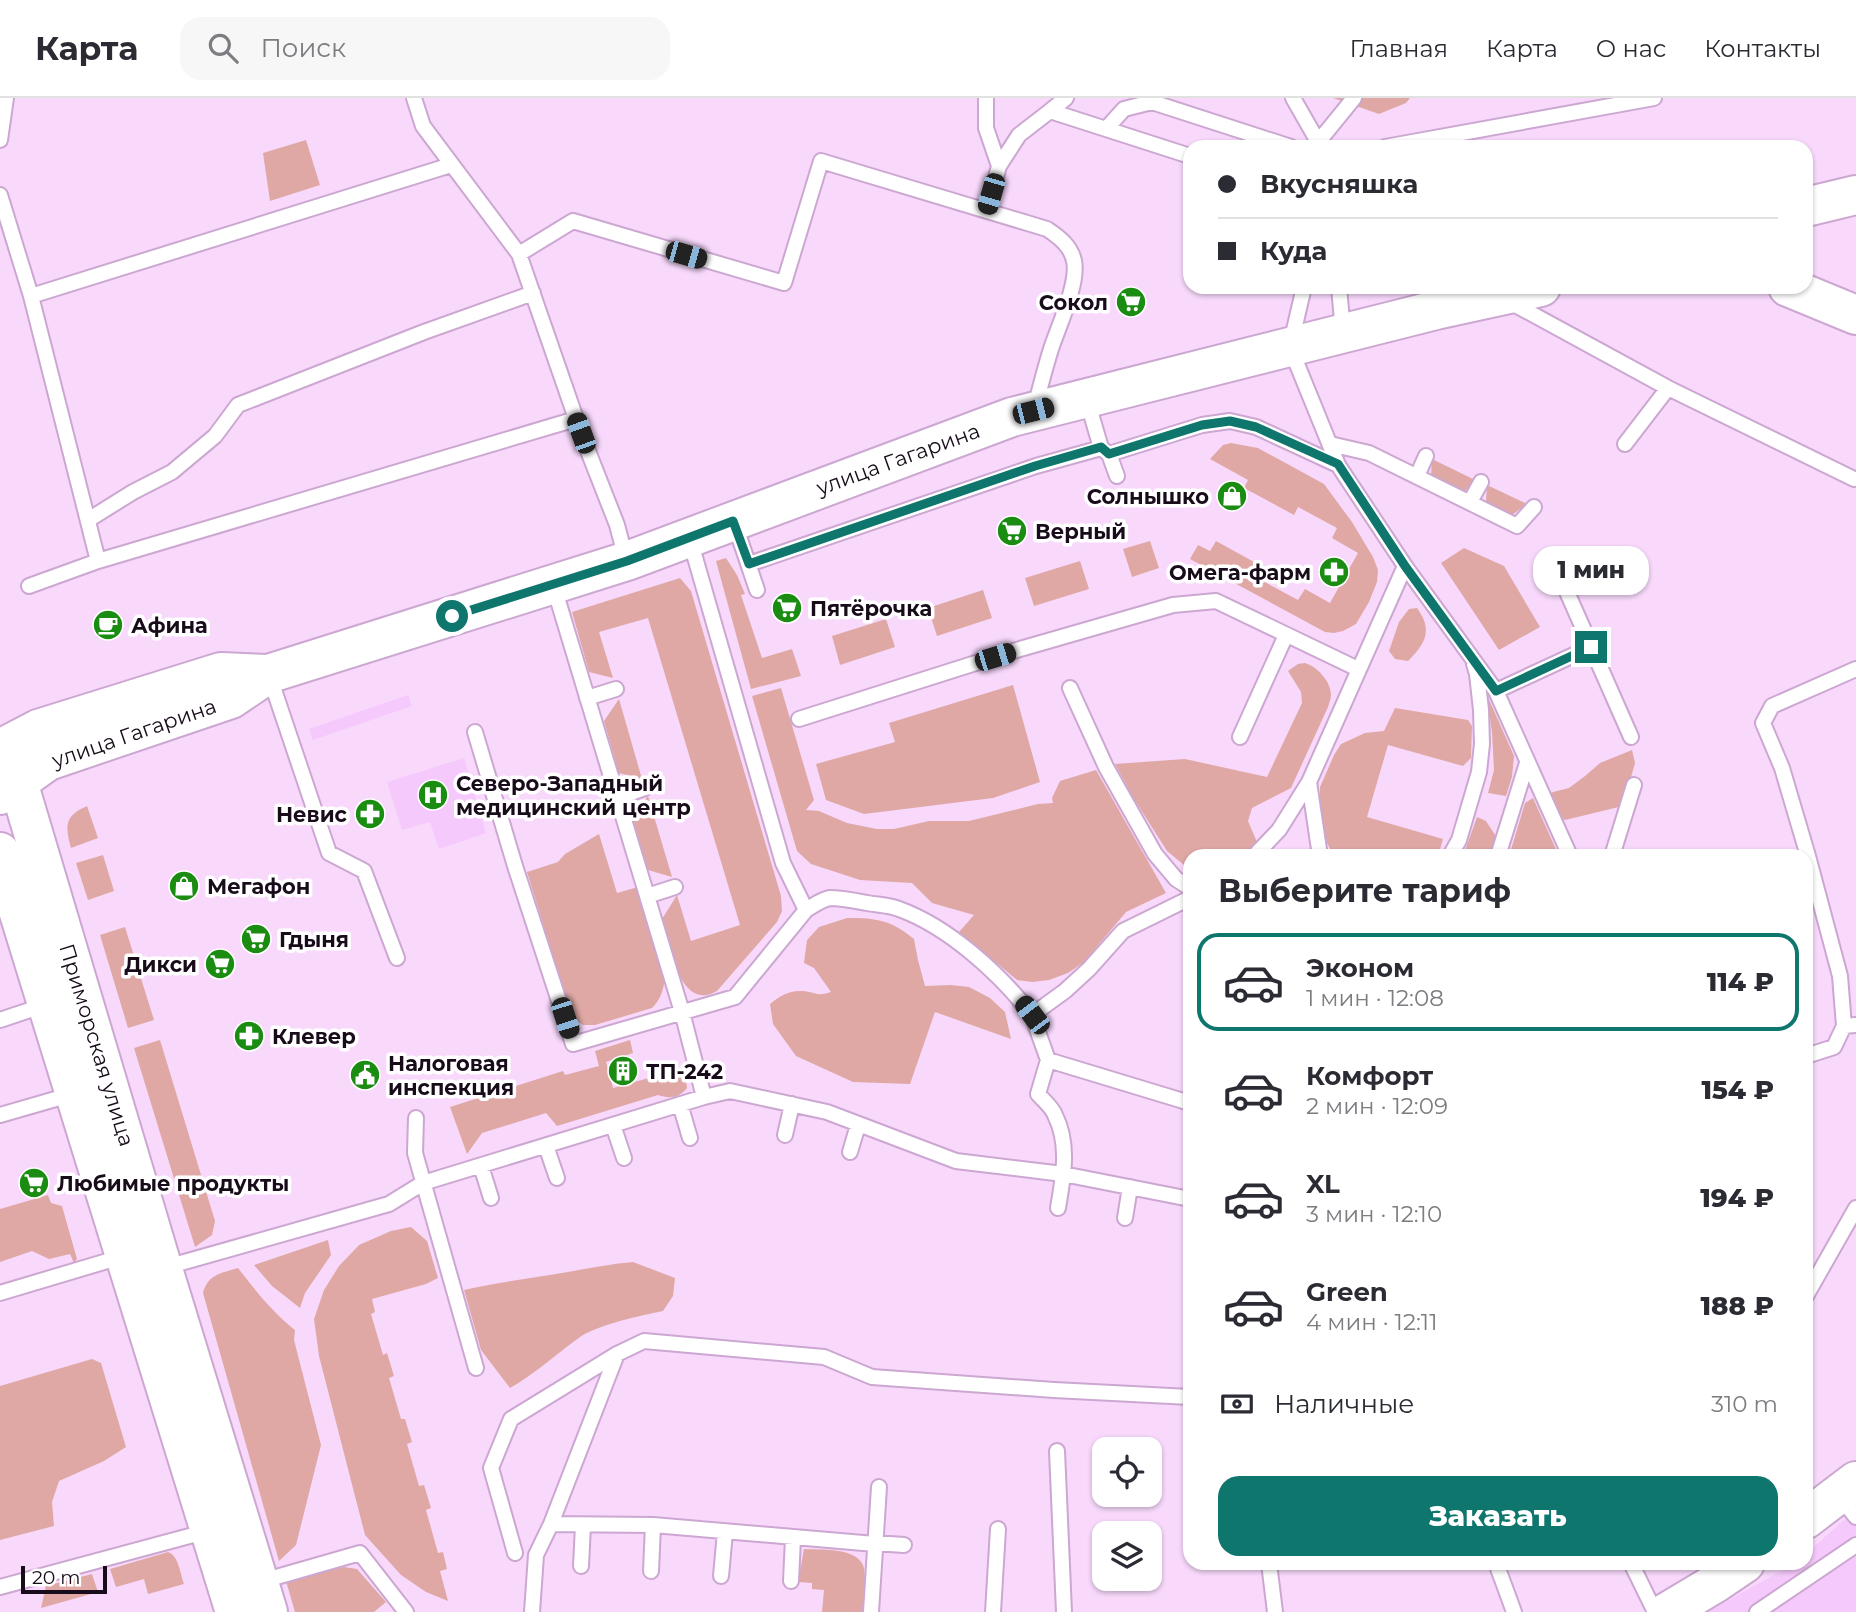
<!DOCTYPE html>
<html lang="ru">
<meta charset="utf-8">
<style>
:root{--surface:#fff;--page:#f7f7f7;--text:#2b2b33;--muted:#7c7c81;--line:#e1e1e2;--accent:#0f766e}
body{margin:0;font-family:Montserrat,sans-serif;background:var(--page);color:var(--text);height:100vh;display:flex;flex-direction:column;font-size:26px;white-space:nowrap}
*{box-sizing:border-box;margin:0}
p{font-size:23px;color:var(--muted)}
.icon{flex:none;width:38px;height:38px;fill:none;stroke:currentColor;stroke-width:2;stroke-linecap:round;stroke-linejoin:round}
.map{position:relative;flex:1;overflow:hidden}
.details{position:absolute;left:1183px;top:751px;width:630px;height:721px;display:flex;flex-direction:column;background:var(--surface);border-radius:21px;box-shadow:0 2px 5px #0004}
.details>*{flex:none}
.hud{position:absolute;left:1183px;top:42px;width:630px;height:154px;border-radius:21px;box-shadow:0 2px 5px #0004;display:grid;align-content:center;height:154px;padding:0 35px;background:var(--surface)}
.buttons{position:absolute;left:1092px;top:1339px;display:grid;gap:14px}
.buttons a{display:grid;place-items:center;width:70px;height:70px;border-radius:14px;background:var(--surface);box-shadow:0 2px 5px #0004;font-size:35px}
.scale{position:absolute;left:21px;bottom:18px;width:86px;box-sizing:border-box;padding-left:7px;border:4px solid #180b1a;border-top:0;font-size:19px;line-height:24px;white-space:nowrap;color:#180b1a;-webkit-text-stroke:5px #fff;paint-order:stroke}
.end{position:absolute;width:32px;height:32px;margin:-16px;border:9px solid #0f766e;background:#fff;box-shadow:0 0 0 4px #fff}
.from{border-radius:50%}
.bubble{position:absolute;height:49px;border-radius:21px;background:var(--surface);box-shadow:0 2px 5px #0004;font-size:23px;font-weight:800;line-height:49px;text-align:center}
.car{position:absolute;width:21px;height:42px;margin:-21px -10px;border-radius:9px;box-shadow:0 0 5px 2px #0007;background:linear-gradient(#222 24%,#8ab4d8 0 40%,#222 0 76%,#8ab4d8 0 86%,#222 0)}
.hud b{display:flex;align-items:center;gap:24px;height:66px;font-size:26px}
.hud b+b{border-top:2px solid var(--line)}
.hud i{width:18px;height:18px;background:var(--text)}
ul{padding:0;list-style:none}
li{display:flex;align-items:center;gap:21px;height:98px;margin:0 14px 10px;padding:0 21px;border:4px solid transparent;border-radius:21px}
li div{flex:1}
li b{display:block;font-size:26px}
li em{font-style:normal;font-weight:800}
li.active{border-color:var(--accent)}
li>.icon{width:63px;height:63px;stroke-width:1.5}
h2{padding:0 35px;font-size:32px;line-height:84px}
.pay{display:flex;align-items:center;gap:18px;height:77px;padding:0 35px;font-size:26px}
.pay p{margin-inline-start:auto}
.primary-button{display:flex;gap:14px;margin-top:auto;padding:14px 35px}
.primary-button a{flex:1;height:80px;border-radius:21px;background:var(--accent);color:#fff;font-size:28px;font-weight:800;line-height:80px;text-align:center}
header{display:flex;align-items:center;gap:42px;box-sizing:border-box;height:98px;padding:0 35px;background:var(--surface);border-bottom:2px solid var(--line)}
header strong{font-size:33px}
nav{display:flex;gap:38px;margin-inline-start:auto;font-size:24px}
.search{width:490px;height:63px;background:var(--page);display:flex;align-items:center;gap:18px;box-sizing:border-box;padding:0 24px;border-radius:21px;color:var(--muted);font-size:26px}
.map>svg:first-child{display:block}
</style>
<header>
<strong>Карта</strong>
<div class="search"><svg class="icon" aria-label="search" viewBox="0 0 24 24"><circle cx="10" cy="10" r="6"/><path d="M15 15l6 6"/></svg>Поиск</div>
<nav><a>Главная</a><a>Карта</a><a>О нас</a><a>Контакты</a></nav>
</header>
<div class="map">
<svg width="1856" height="1514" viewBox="0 0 1856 1514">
<rect width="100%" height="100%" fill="#f8d9fc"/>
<!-- built -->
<path fill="#f5c9fb" d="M408 597 412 608 313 642 309 631Z
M464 660 486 735 439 751 430 724 402 732 387 684Z
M1856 1411V1514H1708L1795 1465H1806V1456Z"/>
<!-- green -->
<path fill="#dfa8a5" d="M1333 0H1410L1406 5 1379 16Z
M306 42 320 87 270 103 263 55Z
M1231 345 1258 350 1324 386 1352 424 1373 459 1378 472 1377 484 1369 504 1356 526 1343 533 1334 535 1325 534 1190 461 1198 447 1210 453 1216 443 1265 470 1259 481 1298 502 1305 491 1330 505 1358 455 1332 440 1337 430 1298 409 1294 417 1244 390 1248 382 1210 361 1223 347Z
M1432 361 1475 382 1464 394 1431 378Z
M1487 387 1527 406 1512 417 1486 404Z
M1150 443 1159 470 1132 479 1123 451Z
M1464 450 1504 468 1540 529 1499 552 1441 465Z
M726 460 737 477 745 496 741 497 762 560 792 551 801 578 751 591 716 463Z
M1080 463 1089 491 1034 508 1025 480Z
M680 480 691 493 781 798 782 813 777 824 717 893C679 915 669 844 662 821L677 797 691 843 740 827 648 520 599 534 613 580 589 574 572 514Z
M983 492 992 520 937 538 928 510Z
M1417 510C1433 532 1426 545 1408 563L1395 561 1389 553 1399 524 1409 511Z
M886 521 895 549 840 567 832 538Z
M1305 565C1318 569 1331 584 1331 597 1331 601 1329 605 1328 609L1291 690 1252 710 1248 723 1257 744 1243 758H1190V772L1167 753 1134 701 1115 666 1185 661 1267 679 1302 605 1301 594 1288 573 1298 566Z
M1013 587 1040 684 993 700 864 716 826 702 816 666 895 644 889 625Z
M781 590 814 702 806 712 819 713 847 725 877 731H894L929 723H969L1038 706 1053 705 1052 700 1060 683 1096 672 1166 795 1126 814 1084 864 1068 875 1049 882 1032 884 1017 882 959 834 974 817 932 805 912 785 860 782 811 766 797 753 752 598Z
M1487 597 1514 658 1512 679 1506 698 1488 695 1494 672 1492 635Z
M619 601 642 681H643L619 675 604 623Z
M1395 610 1468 622 1472 628 1471 660 1463 668 1388 647 1367 719 1443 741 1438 758H1334L1327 745 1320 712V689L1334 657 1341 646 1365 635 1384 633Z
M1632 652 1635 665 1623 708 1565 722 1558 718 1549 695 1569 690 1585 678 1600 665Z
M648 698 672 779 648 772 632 718Z
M1533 700 1559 758H1509L1525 705Z
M87 708 98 740 71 750C65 728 64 718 87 708Z
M1477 719 1486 723 1497 740 1492 758H1463Z
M599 736 617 795 638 789 665 880C663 893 661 901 652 910L595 927H583L572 919 527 774 558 764 565 756Z
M103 757 114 793 88 802 76 765Z
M847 820C877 820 891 822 914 841L918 862 925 888 951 887 969 889 990 900 1005 914 1011 941 935 914 910 986 853 984 796 958 773 926 770 906C779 898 790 892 802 893 816 894 816 899 831 894L814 870 804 865 807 842 819 829Z
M125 829 154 922 128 930 100 837Z
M160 942 215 1123 212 1137 195 1149 134 950Z
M630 942 633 955 606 964 613 990 674 973C685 975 686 980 687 990 679 1000 670 1001 658 997L557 1028 546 1015 482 1035 467 1056 450 1009 563 973 565 977 599 968 595 953Z
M48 1097 51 1105 62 1108 77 1161 74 1165 70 1156 49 1161 32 1153 0 1164V1111Z
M411 1129 427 1143 438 1180 426 1186 372 1201 375 1214 371 1216 383 1257 387 1255 394 1278 389 1280 401 1321H405L412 1344 407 1346 419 1388 424 1387 431 1410 426 1412 438 1455 443 1454 447 1471 440 1473 448 1503 426 1494 401 1477 365 1437 319 1258 314 1221 324 1192 339 1168 359 1147 391 1133Z
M328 1142 331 1157 305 1195 300 1210 272 1188 254 1167Z
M633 1164 675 1180 673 1198 663 1213C639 1218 600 1226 580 1239 556 1256 535 1276 510 1290L481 1252 464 1192C495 1185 525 1181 556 1176 582 1172 607 1166 633 1164Z
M238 1170C256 1193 272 1214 295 1232L294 1242 321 1347 296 1447 279 1463 203 1195C208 1176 222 1175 238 1170Z
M92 1261 101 1265 126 1349 104 1363 59 1383 52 1404 54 1428 0 1442V1288Z
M804 1451C821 1452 859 1449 864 1470 866 1481 863 1502 862 1514H822L824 1492 812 1491V1485L798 1484Z
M168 1454C179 1458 180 1475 184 1486L148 1496 144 1481 116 1489 110 1471Z
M344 1469 357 1471 386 1504 374 1514H295L286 1483Z
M92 1476 98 1494 41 1510 46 1488Z"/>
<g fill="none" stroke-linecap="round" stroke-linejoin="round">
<!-- lane casing -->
<g stroke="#cca7d1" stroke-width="18">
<path id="lane" d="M414 0 423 28 519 156
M986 0V30L999 68
M1293 0 1321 49
M1050 13 1066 0
M1106 31 1124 11 1152 4 1291 49
M0 42 6 0
M1319 43 1354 0
M1385 49 1654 0
M0 97 31 198 98 463
M987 112 999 68 1019 37 1050 13 1190 58
M1339 189 1343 234
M31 198 451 67
M1510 204 1668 290 1854 381
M1087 302 1101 350 1109 356 1117 378
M1330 346 1369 355 1517 428 1534 409
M1625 346 1668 290
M1109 356 1202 327 1230 323 1256 329 1338 367
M1417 378 1426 358
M1470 404 1481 384
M88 422 133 394 172 374 215 338 238 307 424 234 533 195
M734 424 757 492
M690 442 783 765 806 812C813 808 822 801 830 800 842 800 856 803 867 805 878 807 889 807 899 811 949 829 1000 876 1032 917L1065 893 1089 871 1123 833 1190 800
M626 461 617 427 581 335 519 156 573 123 784 185 821 63 1047 131C1059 139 1071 148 1074 163 1079 185 1058 229 1051 251 1045 270 1040 290 1035 309
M749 466 1036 368 1101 350
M1405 468 1496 593 1570 758
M1556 469 1631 639
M553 486 682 914 704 999
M29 488 98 463 576 321
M269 577 329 755 364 773 397 860
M1070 590 1106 669 1155 756 1176 781 1190 790
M1496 593 1591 549
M587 600 616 591
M799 621 1020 551 1173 507 1216 503 1358 571
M475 634 515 768 573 946 735 899 806 812
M1240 639 1286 537
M1309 684 1320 758
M617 700 645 690
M1254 758 1279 732 1309 684 1405 468 1338 367 1290 249 1304 189
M1450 758 1459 742 1479 674 1482 646 1481 612 1477 576 1474 566
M1498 758 1527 665
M1612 758 1634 687
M647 798 675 789
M1032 917 1048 962 1038 996C1043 1002 1052 1009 1055 1017 1070 1047 1063 1079 1058 1110
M0 922 45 907
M1844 928 1840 878 1808 758 1782 670 1763 625 1772 608 1856 571
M1806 958 1834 949 1844 928 1856 927
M1048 962 1190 1005
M680 1006 690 1040
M0 1017 73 996
M416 1020 415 1055 476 1270
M613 1027 624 1060
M785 1037 792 1006
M546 1048 557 1080
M850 1054 858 1027
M481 1068 491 1100
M1125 1120 1130 1089
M163 1170 389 1106 423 1085 704 999 730 993 827 1014 956 1063 1063 1076 1190 1101
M0 1195 124 1158
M1806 1198 1856 1110
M1057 1353 1064 1514
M1839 1398 1856 1419
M551 1426 653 1427 875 1446
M875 1445 904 1447
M515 1455 491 1370 511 1321 617 1256 644 1243 824 1259 872 1279 1054 1292 1190 1299
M1269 1465 1275 1514
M1496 1465 1514 1514
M1631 1465 1655 1514
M581 1468 583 1427
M651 1473 653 1427
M721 1478 725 1434
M791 1483 793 1440
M259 1484 360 1455 406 1514
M0 1489 208 1433
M532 1514 536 1457 551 1426 617 1256
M871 1514 879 1389
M993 1514 998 1431
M1757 1514 1856 1447"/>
</g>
<!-- secondary casing -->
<g stroke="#cca7d1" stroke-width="42">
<path id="secondary" d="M1788 189 1856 217
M0 670 18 684 163 1171 268 1514
M0 697 48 663 231 601 268 576"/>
</g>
<!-- primary casing -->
<g stroke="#cca7d1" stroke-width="42">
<path id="primary" d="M1806 109 1856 97
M0 651 38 631 221 574 268 576 627 463 1012 319 1436 212 1541 189
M0 754 235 1514
M1806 1421 1856 1383
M1667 1514 1714 1486 1745 1465"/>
</g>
<!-- lane -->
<use href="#lane" stroke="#fff" stroke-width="14"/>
<!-- secondary -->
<use href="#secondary" stroke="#fff" stroke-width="38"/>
<!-- primary -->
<use href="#primary" stroke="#fff" stroke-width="38"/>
</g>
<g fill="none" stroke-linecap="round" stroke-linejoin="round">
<!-- route -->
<path stroke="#0f766e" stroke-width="9" d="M452 518 627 463 733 423 749 466 1035 368 1101 349 1109 356 1202 327 1230 323 1256 329 1338 366 1405 468 1496 593 1591 549"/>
</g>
<!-- icons -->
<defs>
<g id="supermarket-disc" transform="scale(1.575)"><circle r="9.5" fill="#1a8c11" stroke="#fff"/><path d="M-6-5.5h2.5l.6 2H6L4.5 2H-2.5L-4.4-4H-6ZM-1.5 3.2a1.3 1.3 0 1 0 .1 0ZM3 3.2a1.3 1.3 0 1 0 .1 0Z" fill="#fff"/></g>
<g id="shop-disc" transform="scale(1.575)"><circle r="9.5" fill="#1a8c11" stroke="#fff"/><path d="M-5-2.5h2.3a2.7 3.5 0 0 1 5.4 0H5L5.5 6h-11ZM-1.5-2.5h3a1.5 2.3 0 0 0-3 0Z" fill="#fff"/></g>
<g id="pharmacy-disc" transform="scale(1.575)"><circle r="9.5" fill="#1a8c11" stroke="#fff"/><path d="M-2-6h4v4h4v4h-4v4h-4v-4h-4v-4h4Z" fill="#fff"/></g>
<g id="cafe-disc" transform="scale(1.575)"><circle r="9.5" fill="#1a8c11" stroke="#fff"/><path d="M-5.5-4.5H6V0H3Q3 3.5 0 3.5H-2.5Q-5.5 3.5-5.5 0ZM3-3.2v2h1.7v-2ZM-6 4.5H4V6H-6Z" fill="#fff"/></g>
<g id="hospital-disc" transform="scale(1.575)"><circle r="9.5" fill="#1a8c11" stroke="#fff"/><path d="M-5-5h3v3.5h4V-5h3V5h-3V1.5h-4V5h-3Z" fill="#fff"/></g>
<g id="building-disc" transform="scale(1.575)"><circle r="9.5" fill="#1a8c11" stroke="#fff"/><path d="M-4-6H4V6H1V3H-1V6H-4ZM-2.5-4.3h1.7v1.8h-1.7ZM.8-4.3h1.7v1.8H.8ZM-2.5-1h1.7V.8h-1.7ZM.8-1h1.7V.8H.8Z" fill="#fff"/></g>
<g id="civic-disc" transform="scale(1.575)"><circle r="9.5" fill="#1a8c11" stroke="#fff"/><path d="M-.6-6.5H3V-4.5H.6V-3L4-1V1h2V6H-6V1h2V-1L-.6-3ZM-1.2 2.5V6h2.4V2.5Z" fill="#fff"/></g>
</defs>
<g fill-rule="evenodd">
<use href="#supermarket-disc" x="1131" y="204"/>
<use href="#shop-disc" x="1232" y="398"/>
<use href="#supermarket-disc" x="1012" y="433"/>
<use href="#pharmacy-disc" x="1334" y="474"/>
<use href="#supermarket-disc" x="787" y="510"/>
<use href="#cafe-disc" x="108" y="527"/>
<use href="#hospital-disc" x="433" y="697"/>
<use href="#pharmacy-disc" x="370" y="716"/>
<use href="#shop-disc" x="184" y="788"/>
<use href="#supermarket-disc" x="256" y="841"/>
<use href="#supermarket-disc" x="220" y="866"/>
<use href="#pharmacy-disc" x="249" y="938"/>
<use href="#building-disc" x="623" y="973"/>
<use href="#civic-disc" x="365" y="977"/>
<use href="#supermarket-disc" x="34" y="1085"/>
</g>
<g text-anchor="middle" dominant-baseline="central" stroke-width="7" stroke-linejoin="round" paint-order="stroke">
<!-- poi labels -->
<g font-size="21" font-weight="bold" fill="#180b1a" stroke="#fff" text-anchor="start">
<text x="1108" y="204" text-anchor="end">Сокол</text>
<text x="1209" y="398" text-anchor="end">Солнышко</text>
<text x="1035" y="433">Верный</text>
<text x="1311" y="474" text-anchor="end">Омега-фарм</text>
<text x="810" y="510">Пятёрочка</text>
<text x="131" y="527">Афина</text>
<text x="456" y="685">Северо-Западный<tspan x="456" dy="24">медицинский центр</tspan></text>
<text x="347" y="716" text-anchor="end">Невис</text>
<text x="207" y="788">Мегафон</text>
<text x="279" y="841">Гдыня</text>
<text x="197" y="866" text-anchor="end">Дикси</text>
<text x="272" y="938">Клевер</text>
<text x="388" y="965">Налоговая<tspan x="388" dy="24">инспекция</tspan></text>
<text x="646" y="973">ТП-242</text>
<text x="57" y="1085">Любимые продукты</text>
</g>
<!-- street labels -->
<g font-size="21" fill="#180b1a" stroke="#fff">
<text transform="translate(898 361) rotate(-20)">улица Гагарина</text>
<text transform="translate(134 635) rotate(-19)">улица Гагарина</text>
<text transform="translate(97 947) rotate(73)">Приморская улица</text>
</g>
</g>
</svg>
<div class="buttons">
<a><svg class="icon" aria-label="locate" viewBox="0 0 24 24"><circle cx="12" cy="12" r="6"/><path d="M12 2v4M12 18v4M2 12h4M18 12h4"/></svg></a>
<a><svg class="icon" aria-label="layers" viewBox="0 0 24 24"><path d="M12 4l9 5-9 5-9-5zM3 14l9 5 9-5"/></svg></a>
</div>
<div class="scale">20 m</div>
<i class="end from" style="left:452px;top:518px"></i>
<i class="end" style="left:1591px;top:549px"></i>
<div class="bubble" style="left:1533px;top:448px;width:116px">1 мин</div>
<i class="car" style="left:991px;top:96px;rotate:196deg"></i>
<i class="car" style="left:686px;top:157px;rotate:106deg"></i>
<i class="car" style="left:1033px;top:313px;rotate:76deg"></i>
<i class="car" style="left:581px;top:335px;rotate:340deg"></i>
<i class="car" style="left:995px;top:559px;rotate:73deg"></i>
<i class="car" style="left:1032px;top:917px;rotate:323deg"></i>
<i class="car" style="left:565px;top:920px;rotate:162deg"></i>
<div class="hud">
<b><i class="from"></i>Вкусняшка</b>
<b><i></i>Куда</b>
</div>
<section class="details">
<h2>Выберите тариф</h2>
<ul>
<li class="active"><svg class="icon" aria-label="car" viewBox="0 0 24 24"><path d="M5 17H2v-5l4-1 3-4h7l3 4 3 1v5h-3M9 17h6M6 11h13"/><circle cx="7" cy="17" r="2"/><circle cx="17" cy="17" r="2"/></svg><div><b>Эконом</b><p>1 мин · 12:08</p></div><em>114 ₽</em></li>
<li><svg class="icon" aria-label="car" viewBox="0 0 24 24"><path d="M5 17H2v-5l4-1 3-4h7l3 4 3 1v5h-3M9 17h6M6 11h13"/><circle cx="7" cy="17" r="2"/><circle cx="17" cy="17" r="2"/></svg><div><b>Комфорт</b><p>2 мин · 12:09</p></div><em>154 ₽</em></li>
<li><svg class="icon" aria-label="car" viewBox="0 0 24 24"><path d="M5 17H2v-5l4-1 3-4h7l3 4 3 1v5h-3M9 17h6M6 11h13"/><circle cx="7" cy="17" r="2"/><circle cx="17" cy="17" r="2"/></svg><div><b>XL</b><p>3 мин · 12:10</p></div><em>194 ₽</em></li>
<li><svg class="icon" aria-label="car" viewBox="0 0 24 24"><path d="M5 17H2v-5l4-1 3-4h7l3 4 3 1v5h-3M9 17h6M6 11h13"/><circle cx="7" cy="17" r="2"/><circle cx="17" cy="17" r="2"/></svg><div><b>Green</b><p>4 мин · 12:11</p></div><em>188 ₽</em></li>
</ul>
<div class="pay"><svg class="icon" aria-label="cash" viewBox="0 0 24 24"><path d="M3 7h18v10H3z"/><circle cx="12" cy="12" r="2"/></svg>Наличные<p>310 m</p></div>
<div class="primary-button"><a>Заказать</a></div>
</section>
</div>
